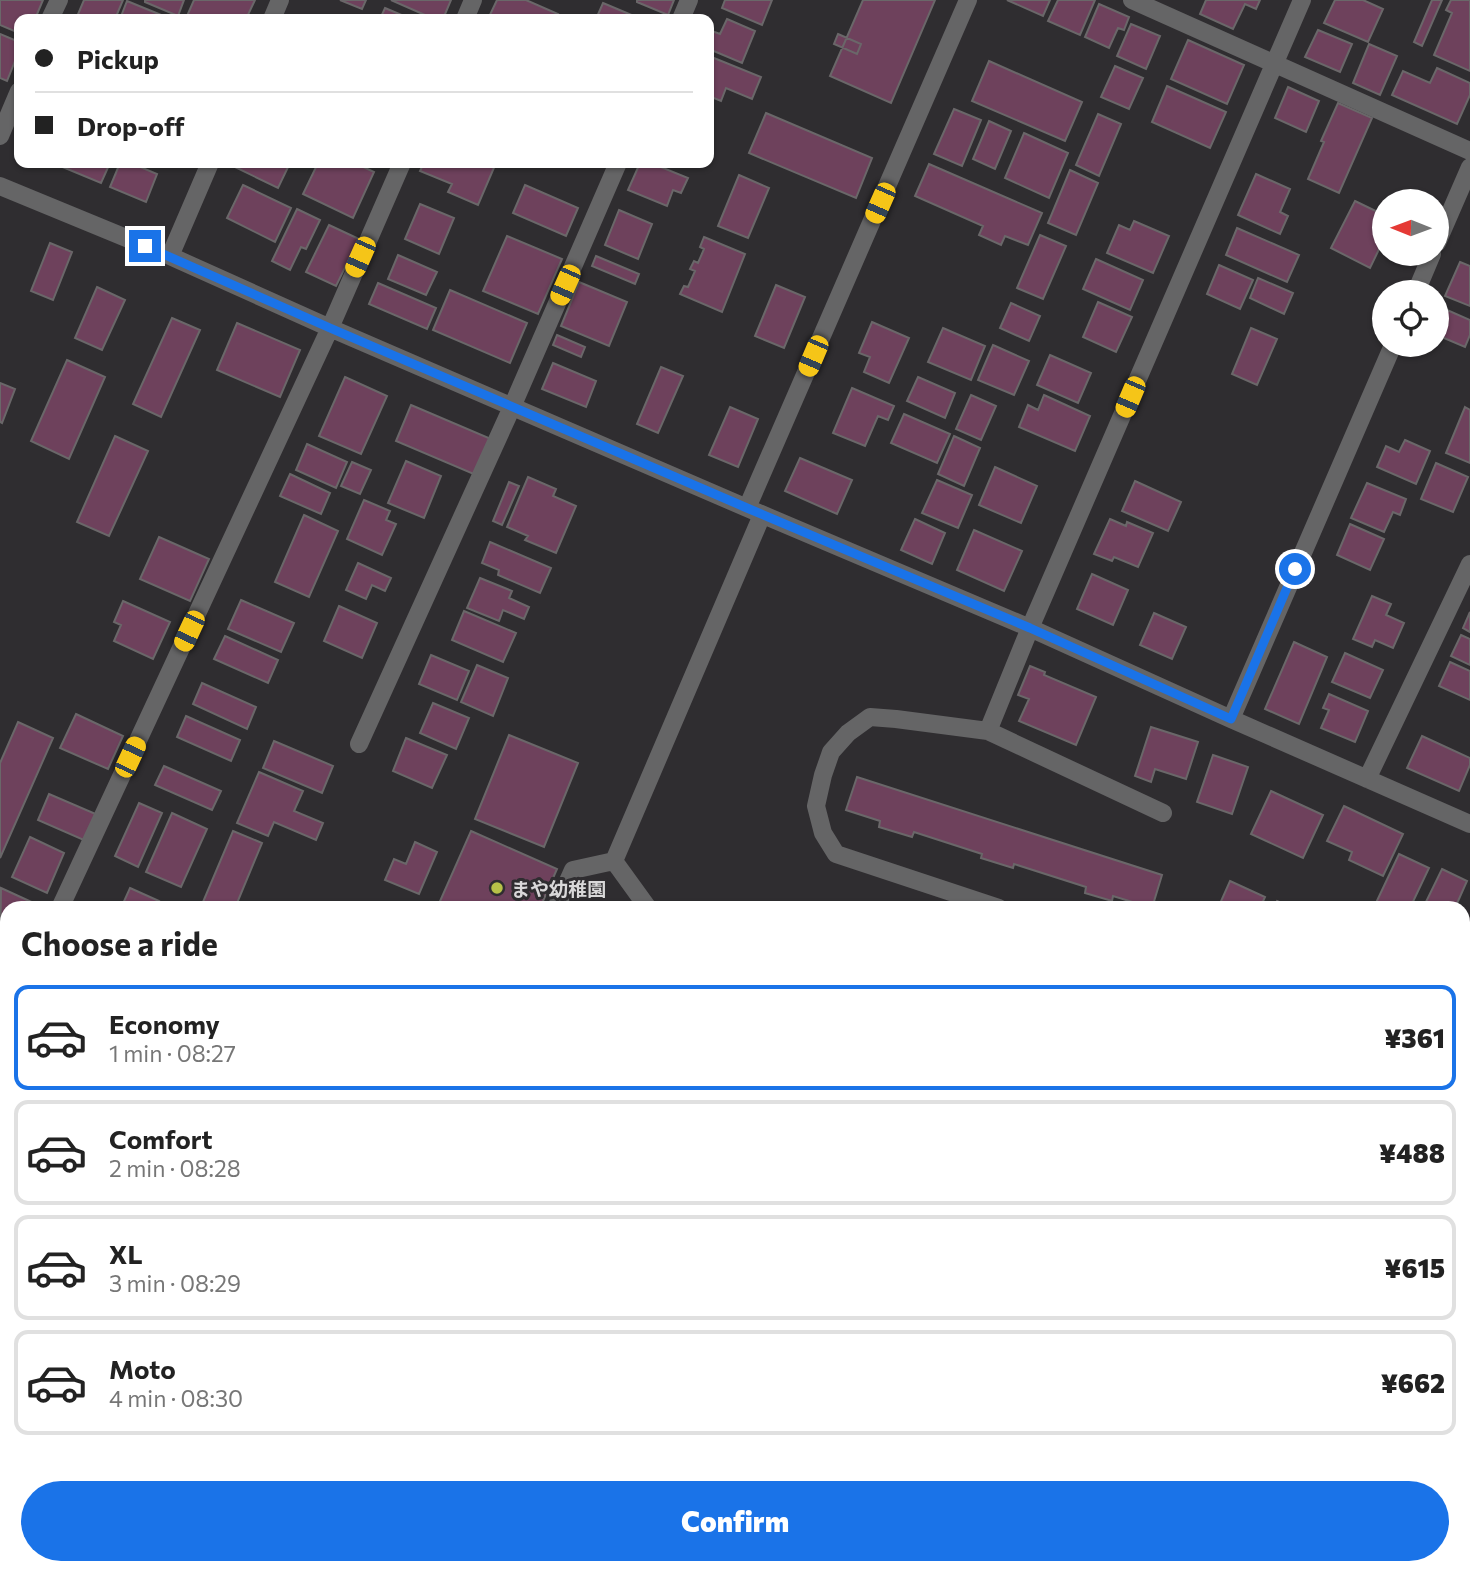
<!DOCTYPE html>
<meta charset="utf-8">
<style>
:root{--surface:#fff;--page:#f6f6f6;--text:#222;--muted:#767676;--line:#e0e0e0;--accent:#1a73e8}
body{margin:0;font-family:Commissioner,"Noto Sans JP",sans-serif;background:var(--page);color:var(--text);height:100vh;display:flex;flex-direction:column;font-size:26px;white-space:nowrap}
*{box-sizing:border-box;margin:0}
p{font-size:23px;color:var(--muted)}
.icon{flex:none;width:38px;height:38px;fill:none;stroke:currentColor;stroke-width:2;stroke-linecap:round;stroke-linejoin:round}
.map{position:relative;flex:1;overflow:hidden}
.side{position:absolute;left:0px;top:901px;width:1470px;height:674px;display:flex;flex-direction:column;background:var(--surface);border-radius:21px 21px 0 0;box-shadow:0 2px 5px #0004}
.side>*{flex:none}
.top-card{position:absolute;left:14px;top:14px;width:700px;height:154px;border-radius:14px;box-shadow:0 2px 5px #0004;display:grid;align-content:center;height:154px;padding:0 21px;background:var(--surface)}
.needle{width:46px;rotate:271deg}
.tools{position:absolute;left:1372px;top:189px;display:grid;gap:14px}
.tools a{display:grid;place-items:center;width:77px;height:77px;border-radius:50%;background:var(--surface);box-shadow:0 2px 5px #0004;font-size:35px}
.end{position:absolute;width:32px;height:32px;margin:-16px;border:9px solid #1a73e8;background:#fff;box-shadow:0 0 0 4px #fff}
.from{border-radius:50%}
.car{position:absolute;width:21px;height:42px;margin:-21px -10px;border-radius:9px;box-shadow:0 0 5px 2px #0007;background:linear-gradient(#f5c518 24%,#345 0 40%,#f5c518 0 76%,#345 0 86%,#f5c518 0)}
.top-card b{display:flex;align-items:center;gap:24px;height:66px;font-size:26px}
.top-card b+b{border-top:2px solid var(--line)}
.top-card i{width:18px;height:18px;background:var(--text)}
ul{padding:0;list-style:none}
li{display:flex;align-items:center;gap:21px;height:105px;margin:0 14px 10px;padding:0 7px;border:4px solid var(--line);border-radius:14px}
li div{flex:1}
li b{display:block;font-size:26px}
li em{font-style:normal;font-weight:800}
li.on{border-color:var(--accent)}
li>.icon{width:63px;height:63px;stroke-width:1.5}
h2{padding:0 21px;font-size:32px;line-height:84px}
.cta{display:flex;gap:14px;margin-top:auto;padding:14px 21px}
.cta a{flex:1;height:80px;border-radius:42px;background:var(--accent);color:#fff;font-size:28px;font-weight:800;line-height:80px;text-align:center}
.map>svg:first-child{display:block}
</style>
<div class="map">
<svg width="1470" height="1574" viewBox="0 0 1470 1574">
<rect width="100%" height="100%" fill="#2f2d30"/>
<!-- green -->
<path fill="#744447" d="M1470 1276V1574H1277V1570L1265 1568H1463V1286Z
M771 1568H965L964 1574H769Z"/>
<!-- building -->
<path fill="#6e415c" stroke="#6a6769" stroke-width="2" d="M0 0H43L35 19H19V33L0 25Z
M84 0H123L115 19H76Z
M145 0H184L178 16 145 2Z
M194 0H255L246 19H193L187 16Z
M340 0H366L362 9Z
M391 0H451L443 19H434Z
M497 0H526L558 14 556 19H488Z
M637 0H674L668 15 637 2Z
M725 0H772L762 25 722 8Z
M863 0H935L891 103 830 76Z
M1007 0H1050L1043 16Z
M1058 0H1095L1080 35 1048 21Z
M1206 0H1260L1256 9 1245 4 1233 29 1200 14Z
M1335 0H1363L1383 9 1368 42 1324 23Z
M1432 0H1442L1422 46 1414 42Z
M1451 0H1470V71L1434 55 1452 13 1446 10Z
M127 1 171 19H120Z
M603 3 641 19H596Z
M1099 4 1129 17 1124 30 1118 28 1109 48 1085 37Z
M385 8 411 19H380Z
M727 19 755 31 742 63 709 49V30L720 34Z
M1131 24 1160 36 1146 69 1117 56Z
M1318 30 1352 44 1340 72 1305 57Z
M0 34 19 42V51L7 81 0 78Z
M838 34 861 44 857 54 834 44Z
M1188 40 1244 65 1227 104 1171 79Z
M1369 44 1397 56 1380 95 1353 83Z
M709 56 761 77 752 99 726 88 721 101 709 96Z
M989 61 1082 102 1065 141 972 101Z
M1115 66 1143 78 1129 109 1101 97Z
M1437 68 1470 83V95L1457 124 1392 95 1403 71 1430 83Z
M1167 86 1226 112 1210 148 1152 122Z
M1288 87 1319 101 1306 132 1275 118Z
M1338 103 1372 118 1339 193 1308 179 1324 142 1321 141Z
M954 109 981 120 962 166 934 154Z
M766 113 872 158 856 198 749 153Z
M1098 114 1121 124 1099 176 1076 165Z
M989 121 1011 131 995 169 973 159Z
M1024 133 1068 153 1049 198 1005 178Z
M53 163H110L101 183Z
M120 163H131L157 174 146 202 110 187Z
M235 163H290L278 188 233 166Z
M318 163H355L374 172 353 218 303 194Z
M424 163H496L478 205 448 192 452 184 420 171Z
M640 163H651L688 178 681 193 673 190 667 206 628 190Z
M929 164 1042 213 1028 245 1005 236 1001 245 979 235 983 226 915 196Z
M1070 170 1098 183 1076 235 1048 223Z
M1256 174 1290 189 1280 212 1288 216 1280 234 1238 215Z
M739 175 769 188 748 238 718 226Z
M243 185 291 208 275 242 227 218Z
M525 185 578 208 566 236 513 213Z
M1355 201 1384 215 1378 229 1384 232V239L1370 268 1331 248Z
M420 204 454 218 439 254 405 239Z
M297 209 320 220 306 249 301 247 290 270 272 261Z
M619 210 652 224 638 259 605 245Z
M1134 221 1169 236 1153 273 1107 253 1119 225 1130 230Z
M329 225 359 239 336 286 306 272Z
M1237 228 1299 255 1287 282 1226 255Z
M1040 235 1066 246 1043 299 1017 288Z
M507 236 562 259 538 314 483 291Z
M704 237 745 254 722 312 680 294 684 286 688 287 695 271 690 269 694 261 698 263 704 249 700 247Z
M50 243 72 252 53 300 31 291Z
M398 255 437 272 426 295 388 279Z
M596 256 639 274 635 284 592 266Z
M1096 259 1143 280 1130 310 1083 289Z
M1460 262 1470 266V306L1445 296Z
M1219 265 1253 280 1240 309 1207 294Z
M1258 278 1293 293 1284 314 1250 298Z
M579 282 627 302 609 346 561 326Z
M378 283 436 308 427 329 369 304Z
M776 285 805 297 784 348 755 336Z
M97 287 125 300 102 350 75 338Z
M450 290 527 323 510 363 433 330Z
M1098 302 1132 317 1116 352 1083 337Z
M1011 303 1040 316 1029 341 1000 328Z
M1438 306 1470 320V335L1465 347 1437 335Z
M172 318 200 330 161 417 133 404Z
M872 322 909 338 889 383 864 372 870 357 859 353Z
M237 323 300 350 280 397 217 370Z
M943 328 985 346 971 380 928 362Z
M1251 328 1277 339 1257 385 1232 374Z
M557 335 585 347 581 357 553 345Z
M993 345 1029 361 1014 395 978 380Z
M1050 355 1091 373 1078 403 1037 385Z
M67 360 105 377 69 459 31 441Z
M553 363 596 381 586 407 542 389Z
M661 367 683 376 658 433 637 424Z
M345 377 387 396 361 454 319 436Z
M918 377 955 393 945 418 907 401Z
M0 383 15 389 2 423 0 422Z
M852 388 894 406 888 420 878 416 865 446 833 433Z
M971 395 996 406 981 440 956 429Z
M1044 395 1090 416 1075 451 1019 427 1028 405 1038 410Z
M411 405 491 439 476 475 396 441Z
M730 407 758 419 738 467 709 455Z
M1465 407 1470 410V463L1446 453Z
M904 414 950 434 937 463 891 443Z
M115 436 148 451 109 536 77 522Z
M954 436 980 448 964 486 938 474Z
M1405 440 1430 451 1416 484 1377 467 1386 446 1399 452Z
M307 444 347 462 336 488 296 470Z
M800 458 852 480 837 514 785 491Z
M406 461 441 476 424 518 388 503Z
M352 462 371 470 360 494 341 486Z
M1436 463 1468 477 1453 512 1421 499Z
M995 467 1037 486 1021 523 979 505Z
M290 474 330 493 321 514 280 496Z
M528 477 556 489 553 496 576 506 556 553 525 540 528 536 507 527Z
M937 480 972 495 958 528 922 513Z
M1135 481 1181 502 1168 531 1122 511Z
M509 482 519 486 502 525 493 521Z
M1367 483 1406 499 1400 515 1393 512 1384 532 1351 518Z
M364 500 390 511 386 520 396 524 382 555 347 539Z
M304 515 338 531 309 597 275 582Z
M915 519 945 533 932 564 901 550Z
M1110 519 1126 526 1127 522 1153 533 1138 567 1114 557 1112 561 1094 554Z
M1350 524 1384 539 1370 570 1337 555Z
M974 530 1022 551 1004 591 957 570Z
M159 537 209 559 190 601 140 579Z
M490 542 551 568 540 593 498 575 499 570 482 563Z
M358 563 391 578 385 591 372 585 366 599 346 590Z
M1092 574 1128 590 1113 625 1077 609Z
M480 578 512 591 509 598 529 607 524 619 503 610 499 621 467 608Z
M1372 596 1391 604 1386 615 1404 623 1393 648 1375 640 1372 647 1353 639Z
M241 600 294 623 281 652 228 629Z
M123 601 170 622 153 659 114 641 121 625 114 622Z
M339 606 377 623 362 658 324 641Z
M464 611 516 633 503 662 452 640Z
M1470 612V632L1463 628Z
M1154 613 1186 627 1172 659 1140 645Z
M1461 635 1470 639V665L1451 656Z
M225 636 278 660 268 683 214 659Z
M1294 642 1327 657 1299 724 1265 709Z
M1345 653 1383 670 1370 698 1332 682Z
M431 655 469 671 457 700 419 684Z
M1450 662 1470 671V700L1439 686Z
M477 665 508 678 493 716 461 702Z
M1030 666 1045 672 1044 675 1096 697 1076 745 1019 721 1029 699 1018 695Z
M202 683 256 707 247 729 193 704Z
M1329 694 1368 711 1355 742 1321 728 1329 710 1323 708Z
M433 703 469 718 456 749 420 733Z
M76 714 123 736 108 769 60 748Z
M186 716 240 740 231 761 177 737Z
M18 722 53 738 0 858V763Z
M1151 727 1198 742 1186 779 1155 769 1151 782 1135 776Z
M509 735 578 763 544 847 475 819Z
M1422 736 1470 758V765L1459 791 1407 768Z
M406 738 447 755 432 788 393 771Z
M274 741 333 766 322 793 263 768Z
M1213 755 1248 767 1232 814 1197 802Z
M164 766 221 791 212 810 155 785Z
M259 772 303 791 294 811 323 823 316 840 274 822 268 836 237 823Z
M857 777 1162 875 1152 908 1113 896 1112 901 1085 893 1086 887 1014 864 1013 868 981 858 982 854 914 832 912 837 879 827 880 821 846 810Z
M1271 791 1323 815 1303 858 1251 834Z
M49 794 98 815 86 841 38 820Z
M139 803 162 813 138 867 115 856Z
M1344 806 1403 834 1383 876 1349 860 1352 852 1327 841Z
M172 813 207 829 181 887 146 872Z
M233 831 262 843 235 908H218L203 902Z
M471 831 557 869 540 908H437Z
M30 837 64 853 47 893 12 877Z
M415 842 437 852 419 894 385 880 394 859 406 864Z
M1399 854 1429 868 1410 908H1383L1375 905Z
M1442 869 1467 881 1455 908H1423Z
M1230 881 1265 897 1260 908H1218Z
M1 888 38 905 36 908H7V965L0 962Z
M130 888 159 901 155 908H121Z
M1277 901 1292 908H1273Z
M1470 994V1033L1463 1030V1009Z
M0 1015 7 1019 0 1036Z
M0 1387 7 1390V1425L0 1422Z
M0 1501 7 1504V1567L0 1565Z
M45 1568H92L89 1574H43Z
M140 1568H142L155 1574H137Z
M268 1568H305L303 1574H280Z
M664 1568H767L765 1574H661Z
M1020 1568H1054L1053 1574Z
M1088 1568H1170L1169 1574H1087Z"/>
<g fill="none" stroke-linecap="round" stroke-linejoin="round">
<!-- minor -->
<path stroke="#656566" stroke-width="18" d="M1132 0 1470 151
M50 19 59 0
M272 19 280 0
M465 19 473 0
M681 19 689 0
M0 136 19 91
M0 186 170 256 330 328 747 508 1030 628 1231 719 1470 824
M1437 243 1470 167
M170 256 210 163
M1416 292 1432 254
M747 508 968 0
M1231 719 1393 345
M988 731 1163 813
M359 744 512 407 618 163
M1367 779 1470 564
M614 861 762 515
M614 861 648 908
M60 908 330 328 402 163
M556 908 573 870 614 861
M999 908 836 854 823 833 816 806 823 775 831 752 848 733 870 717 896 719 988 731 1030 628 1302 0
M0 983 7 986
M0 1359 7 1362
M353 1574 356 1568
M1071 1574 1074 1568"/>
</g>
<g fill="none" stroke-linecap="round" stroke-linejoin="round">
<!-- route -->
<path stroke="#1a73e8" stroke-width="9" d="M145 246 330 328 747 508 1030 628 1231 719 1295 569"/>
</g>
<!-- markers -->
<circle fill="#b7c148" stroke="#2f2d30" stroke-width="2.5" cx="497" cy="888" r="7"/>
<g text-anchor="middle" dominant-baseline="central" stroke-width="6" stroke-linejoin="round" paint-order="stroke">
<!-- poi labels -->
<g font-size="19" font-weight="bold" fill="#d9d8d9" stroke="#2f2d30" text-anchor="start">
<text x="511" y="888">まや幼稚園</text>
</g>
</g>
</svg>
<div class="tools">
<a><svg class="needle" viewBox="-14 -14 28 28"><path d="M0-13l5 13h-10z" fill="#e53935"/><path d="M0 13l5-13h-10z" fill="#767676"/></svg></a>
<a><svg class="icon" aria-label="locate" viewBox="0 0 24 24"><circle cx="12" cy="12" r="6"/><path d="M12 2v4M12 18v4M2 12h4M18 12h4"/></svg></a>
</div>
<i class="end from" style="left:1295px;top:569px"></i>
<i class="end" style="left:145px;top:246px"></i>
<i class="car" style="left:880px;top:203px;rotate:204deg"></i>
<i class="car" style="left:360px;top:257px;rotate:204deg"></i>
<i class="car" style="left:565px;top:285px;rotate:204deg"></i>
<i class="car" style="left:813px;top:356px;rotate:203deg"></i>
<i class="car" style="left:1130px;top:397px;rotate:203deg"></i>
<i class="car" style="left:189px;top:631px;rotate:205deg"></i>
<i class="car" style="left:130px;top:757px;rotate:25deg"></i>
<div class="top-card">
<b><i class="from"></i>Pickup</b>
<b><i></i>Drop-off</b>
</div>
<section class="side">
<h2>Choose a ride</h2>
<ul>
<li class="on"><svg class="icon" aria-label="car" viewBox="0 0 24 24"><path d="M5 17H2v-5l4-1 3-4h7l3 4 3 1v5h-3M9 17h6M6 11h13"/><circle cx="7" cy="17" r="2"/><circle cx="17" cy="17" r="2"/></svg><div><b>Economy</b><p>1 min · 08:27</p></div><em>¥361</em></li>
<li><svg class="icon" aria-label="car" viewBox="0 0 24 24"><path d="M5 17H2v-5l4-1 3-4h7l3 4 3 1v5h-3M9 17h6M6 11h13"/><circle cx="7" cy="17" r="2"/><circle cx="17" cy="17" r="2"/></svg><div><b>Comfort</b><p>2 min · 08:28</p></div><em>¥488</em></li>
<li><svg class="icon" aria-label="car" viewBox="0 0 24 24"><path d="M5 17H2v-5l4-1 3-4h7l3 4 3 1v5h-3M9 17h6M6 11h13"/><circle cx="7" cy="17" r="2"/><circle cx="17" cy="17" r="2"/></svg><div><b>XL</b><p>3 min · 08:29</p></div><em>¥615</em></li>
<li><svg class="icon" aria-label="car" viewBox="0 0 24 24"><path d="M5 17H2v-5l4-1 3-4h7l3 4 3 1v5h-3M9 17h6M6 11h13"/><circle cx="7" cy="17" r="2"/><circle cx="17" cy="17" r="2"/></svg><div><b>Moto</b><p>4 min · 08:30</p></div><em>¥662</em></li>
</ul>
<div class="cta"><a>Confirm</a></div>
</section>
</div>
